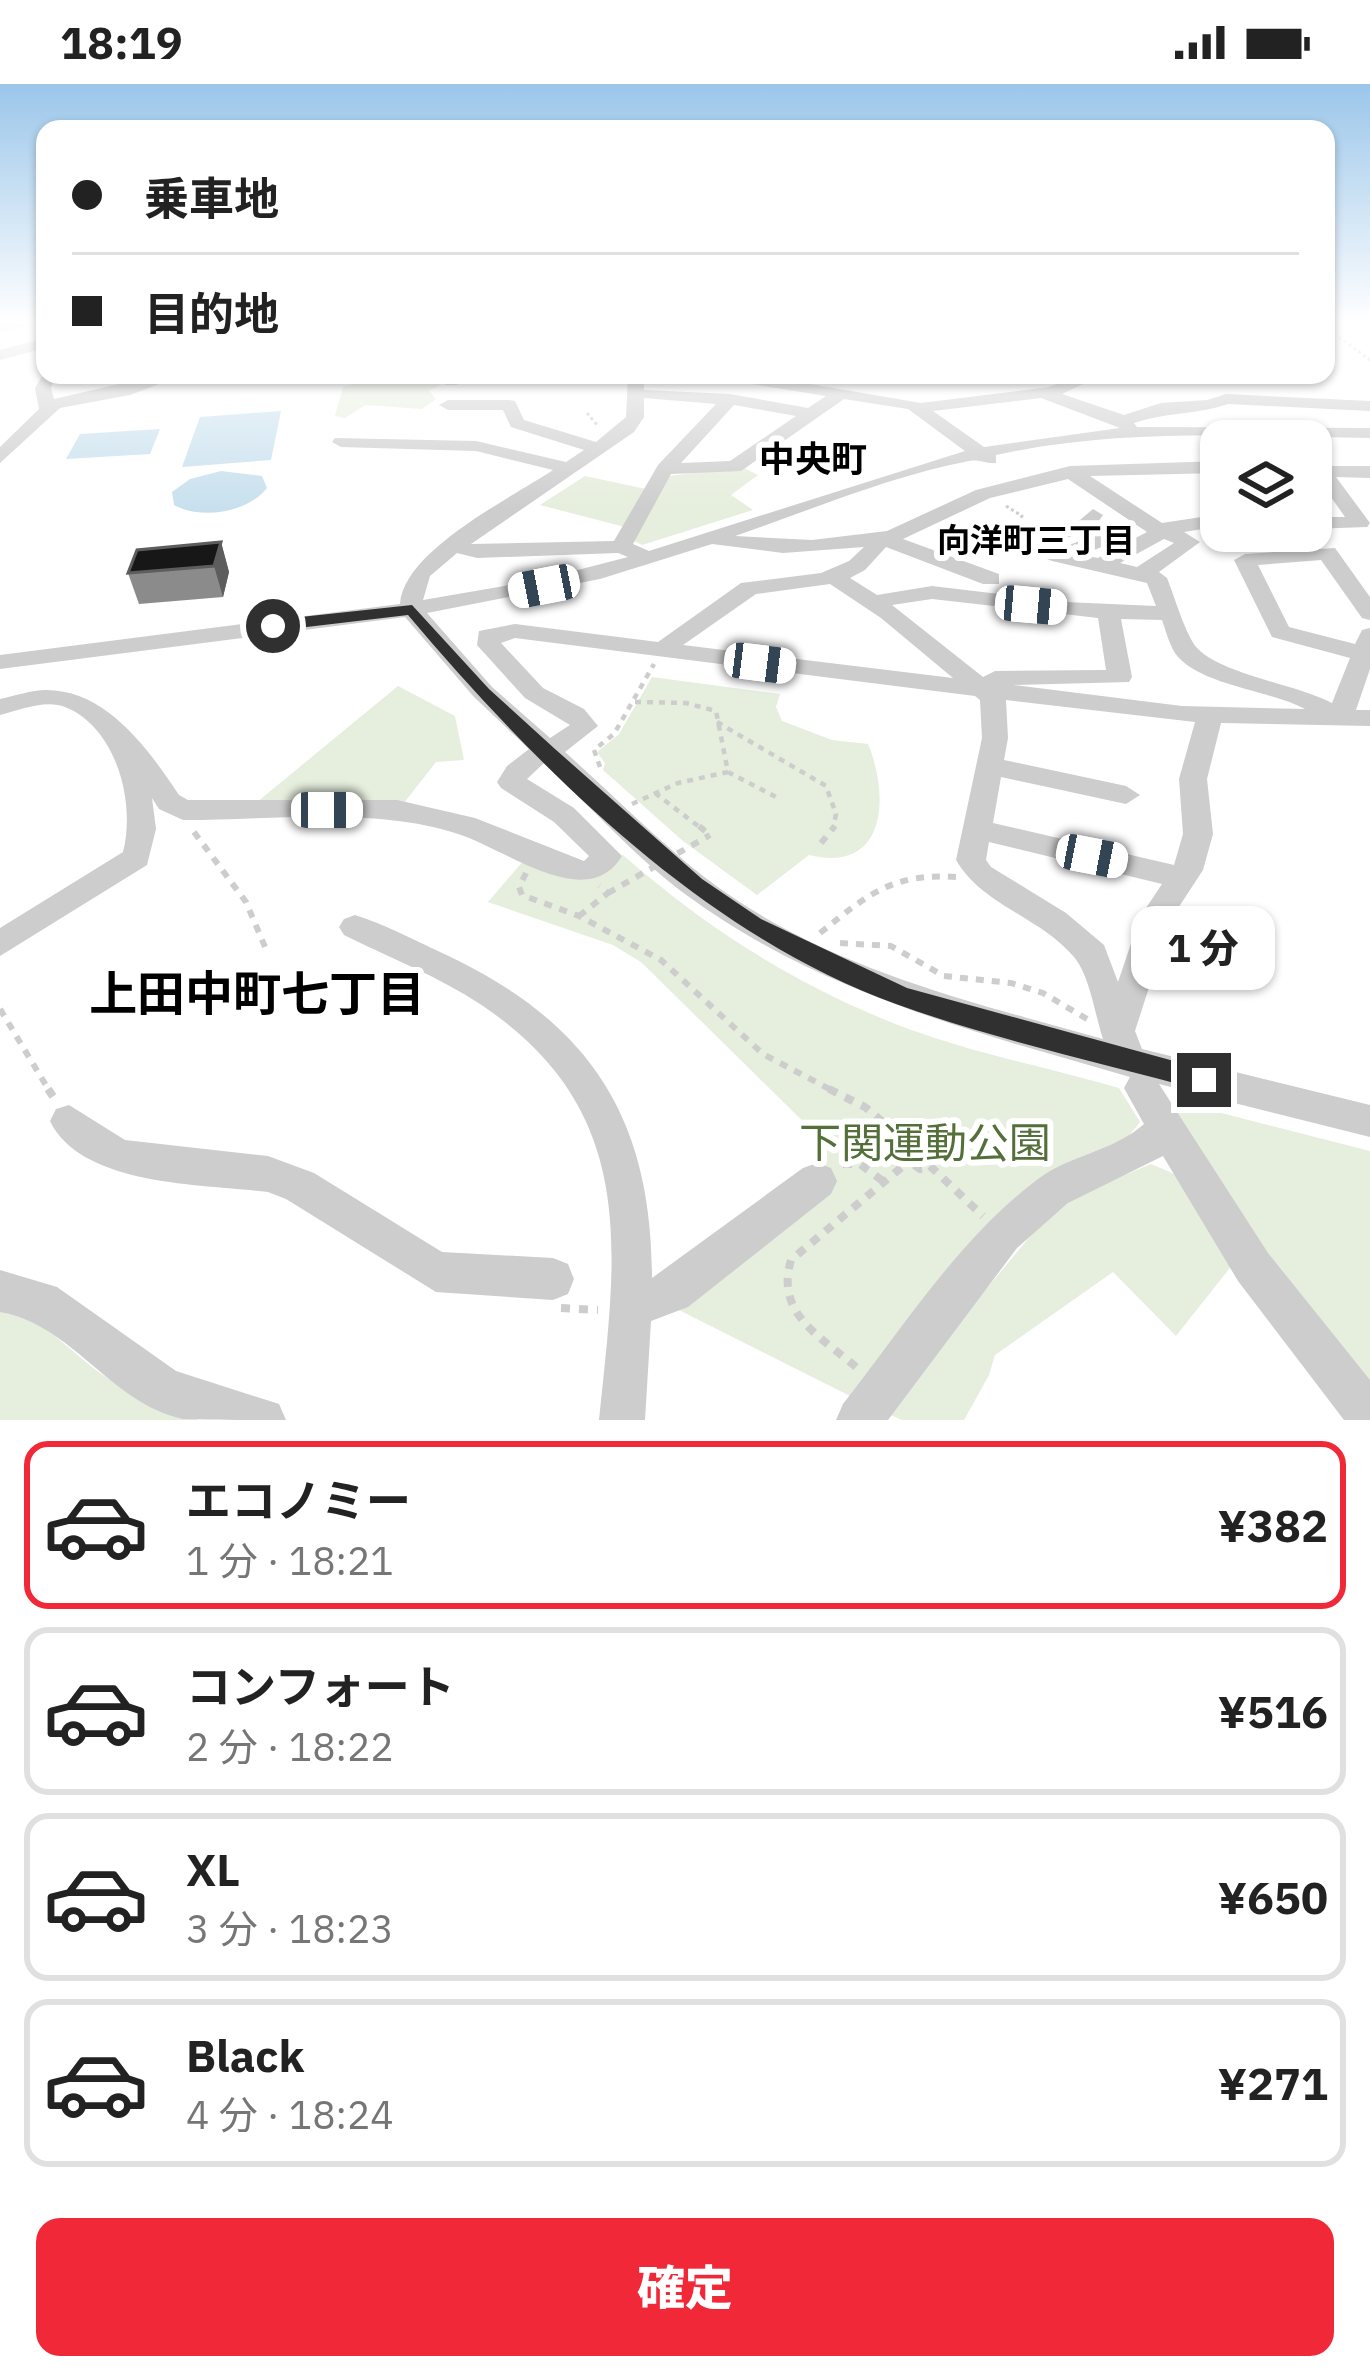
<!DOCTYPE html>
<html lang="ja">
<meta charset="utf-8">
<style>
:root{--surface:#fff;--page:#f6f6f6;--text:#222;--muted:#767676;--line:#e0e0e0;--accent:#f12838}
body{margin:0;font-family:"IBM Plex Sans","Noto Sans JP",sans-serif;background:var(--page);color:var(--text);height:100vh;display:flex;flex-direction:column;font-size:45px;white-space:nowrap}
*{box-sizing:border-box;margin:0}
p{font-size:39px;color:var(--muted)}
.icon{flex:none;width:66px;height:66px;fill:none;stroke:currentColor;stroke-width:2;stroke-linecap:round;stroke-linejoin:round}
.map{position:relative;height:1336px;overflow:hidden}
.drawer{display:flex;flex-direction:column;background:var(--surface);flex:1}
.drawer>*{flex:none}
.top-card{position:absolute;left:36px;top:36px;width:1299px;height:264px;border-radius:24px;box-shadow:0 3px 9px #0004;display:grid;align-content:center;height:264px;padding:0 36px;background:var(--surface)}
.tools{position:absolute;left:1200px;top:336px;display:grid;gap:24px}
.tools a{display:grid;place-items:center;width:132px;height:132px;border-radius:24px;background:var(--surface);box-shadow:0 3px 9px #0004;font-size:60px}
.end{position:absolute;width:54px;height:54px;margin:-27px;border:15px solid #303030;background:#fff;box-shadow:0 0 0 6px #fff}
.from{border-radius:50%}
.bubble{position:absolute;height:84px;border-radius:24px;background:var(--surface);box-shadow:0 3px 9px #0004;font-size:39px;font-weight:800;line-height:84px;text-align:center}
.car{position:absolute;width:36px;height:72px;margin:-36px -18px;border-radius:15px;box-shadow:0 0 9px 3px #0007;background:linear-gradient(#fff 24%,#345 0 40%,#fff 0 76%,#345 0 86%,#fff 0)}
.top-card b{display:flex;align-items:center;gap:42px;height:114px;font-size:45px}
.top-card b+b{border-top:3px solid var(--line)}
.top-card i{width:30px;height:30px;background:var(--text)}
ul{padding:21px 0 0;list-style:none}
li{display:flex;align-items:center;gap:36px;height:168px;margin:0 24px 18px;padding:0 12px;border:6px solid var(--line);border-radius:24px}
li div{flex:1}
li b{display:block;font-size:45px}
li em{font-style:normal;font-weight:800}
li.selected{border-color:var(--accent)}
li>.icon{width:108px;height:108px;stroke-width:1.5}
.cta{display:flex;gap:24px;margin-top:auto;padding:24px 36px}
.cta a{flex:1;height:138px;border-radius:24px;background:var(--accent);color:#fff;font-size:48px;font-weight:800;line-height:138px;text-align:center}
.status{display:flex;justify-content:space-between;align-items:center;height:84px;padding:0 60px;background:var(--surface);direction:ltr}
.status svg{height:33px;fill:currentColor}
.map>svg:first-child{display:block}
</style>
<div class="status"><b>18:19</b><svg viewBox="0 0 49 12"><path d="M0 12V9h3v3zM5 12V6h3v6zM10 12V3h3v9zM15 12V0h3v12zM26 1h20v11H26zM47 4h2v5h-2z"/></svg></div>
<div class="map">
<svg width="1370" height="1336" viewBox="0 0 1370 1336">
<rect width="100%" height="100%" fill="#fff"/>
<!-- green -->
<path fill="#e6eedd" d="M382 291H459L429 307 436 315 422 325 365 321 345 334 335 332 343 303Z
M742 383 758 391 731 411 753 426 642 461 634 457 668 392Z
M585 392 646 405 625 443 540 421Z
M652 593 780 610 776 623 782 637 832 656 868 660C890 713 886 790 809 771L757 811 683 757 603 686 605 679 597 668 619 650Z
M398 602 455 632 464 676 436 678 404 719 251 723Z
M623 771C704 842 788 896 888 937 961 967 1044 982 1119 1004L1140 1038 1124 1058 858 1316 669 1221 816 1086 819 1053 641 878 613 861 488 818 524 776C573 796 576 801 623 771Z
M1174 1017 1370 1067V1306L1321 1252 1172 1023Z
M1151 1080 1179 1092 1233 1180 1176 1252 1113 1188 995 1271 989 1291 964 1336H902L884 1328 1032 1150 1079 1110Z
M0 1225C43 1232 68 1267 103 1291 134 1312 165 1324 199 1336H0Z"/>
<!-- water -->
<path fill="#c8e0ee" d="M281 327 271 376 182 383 200 333Z
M160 345 150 370 66 375 80 350Z
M221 387 262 392 267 404C247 429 202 436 174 421L172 408 190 395Z"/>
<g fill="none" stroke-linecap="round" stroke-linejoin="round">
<!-- path-far3 -->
<path stroke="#cdcdcd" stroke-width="3" stroke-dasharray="3 3" stroke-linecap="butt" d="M1339 253 1370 276
M587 329 598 342
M1006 422 1022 432 1016 441"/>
<!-- path-far2 -->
<path stroke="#cdcdcd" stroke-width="4.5" stroke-dasharray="6 6" stroke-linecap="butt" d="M635 618 686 619 716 627 728 688 776 713
M717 638 826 702 836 730 833 745
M600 683 594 666 614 650 654 580
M655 709 702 745
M632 720 678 699 728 688"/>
<!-- path-far1 -->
<path stroke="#cdcdcd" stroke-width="6" stroke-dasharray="8 8" stroke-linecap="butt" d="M699 742 710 751
M194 748 246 818 268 870
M821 759 835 742
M526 789 519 803 522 811 579 832 661 876 763 970 835 1008
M579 832 608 809 599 802
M820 849C869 810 891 789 957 793
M840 859 891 862 944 892 1011 899 1043 909 1087 935
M0 925 50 1008"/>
<!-- path -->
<path stroke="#cdcdcd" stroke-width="8" stroke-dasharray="9 9" stroke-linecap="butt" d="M48 1005 56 1017
M829 1005 865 1023 911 1062
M924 1060 934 1070 929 1084 920 1085 909 1077 911 1062Z
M843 1080H860L884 1098
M930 1082 983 1132
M561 1224 598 1226
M856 1283C820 1252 775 1230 791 1176L909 1077"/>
<!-- minor -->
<path fill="#cdcdcd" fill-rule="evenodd" d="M32 238 30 241 0 248V240Z
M1362 238H1370V243L1365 242Z
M45 254V264L0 276V266Z
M45 287V291H56L51 304 54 315 158 291H183L130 311 60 324 0 379V363L39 325 35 304Z
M451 291H471L457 301H445L443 298Z
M628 291H644V306L730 310 808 324 826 312 745 299 683 296 675 291H757L921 319 1049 303 1080 291H1102L1062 310 1124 331 1161 319 1207 316 1226 310 1370 317V327L1228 320C1197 331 1165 328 1134 339L1137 343 1370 344V354C1244 352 1119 344 996 371V379C985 380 980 375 969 377 890 392 811 426 735 452L812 456 887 447 976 406 1070 382 1221 377V389L1090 392 1162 439 1221 430V442L1184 448 1200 458 1159 488 1167 494C1174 511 1186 553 1198 565 1222 590 1298 601 1332 619L1350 574 1272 553 1234 476 1245 470 1335 464 1370 513V536L1362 534 1321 476 1258 481 1289 543 1355 560 1362 546 1370 544V585L1356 626H1370V642L1221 639 1207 695 1213 750 1203 786 1171 835 1135 947 1142 965 1370 1021V1053L1159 1000 1268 1169 1370 1296V1336H1344L1238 1197 1163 1072 1068 1119 1017 1164 888 1336H836L843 1320C903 1244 959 1154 1038 1095 1070 1071 1114 1067 1144 1040L1124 1004 1130 993C974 948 817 908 685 810 635 773 590 722 544 679L527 695 574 724 622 772C587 830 506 765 458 750 377 723 269 736 183 736L159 725 152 714 156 745 147 781 0 872V844L123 768C136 718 116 643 65 623 46 615 19 626 0 631V615C15 612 31 606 46 606 107 606 149 666 179 711L188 716H397L475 734 584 777 589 772 554 738 501 704 497 698 507 682 529 665 474 613 405 533 0 585V571L400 520C403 467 511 414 553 386L476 367 341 363 332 358 335 354 476 357 566 378 584 366 511 343 503 326H448L439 321 448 316H509L515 317 524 336 596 358 626 333ZM644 314 716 320 658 381 614 457 471 460 634 348 644 333ZM1041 314 1120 344 984 363 933 327ZM844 315 908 325 965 367 649 467 633 460 671 390 741 387ZM734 321 796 332 730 377 681 379ZM1068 395 1147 448 1098 474 1082 471 1126 453V445H1112L1061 464 1050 460 1094 444 1103 431 1093 425 1080 436 1030 453 999 448V456L1052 477 1147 499 1156 522 1065 518 932 502 877 511 850 494 865 486 886 463 983 500H999V490L903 455 990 414ZM1164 455 1174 459 1137 483 1120 479ZM712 460 783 469 864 463 849 477 821 489 741 499 658 558 515 540 479 547 477 561 525 614 570 641 550 654 492 603 427 529 600 495ZM457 469 477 474 618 469 628 473 539 496 423 516 430 492ZM830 500 881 534 953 594 683 561 756 510ZM932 515 1098 534 1106 586 995 587 983 593 892 521ZM1121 535 1162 536C1166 547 1170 564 1178 573 1205 602 1269 606 1305 625L1182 622 1013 601 1129 598 1132 593ZM515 554 975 612 980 616 982 654 956 776C982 821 1040 833 1074 873 1090 892 1095 931 1103 955 964 916 819 882 703 792 655 754 611 709 565 668L598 642 584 625 543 604 501 559ZM1006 616 1195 638 1179 695 1183 750 1174 781 993 739 1001 693 1126 720 1140 711 1126 702 1004 676 1008 654ZM989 758 1162 800 1140 833 1118 898 1104 861 1066 829 991 783 986 776Z
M1311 382H1370V394L1336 393 1370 439 1367 443 1311 445V433H1345L1317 393 1311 392Z
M355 831C384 840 412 855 440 868 588 936 652 1031 652 1194L803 1084 817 1079 831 1084 837 1097 831 1110 688 1223 651 1237 645 1336H599C616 1169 641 1029 483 922 440 893 390 874 344 851L339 843 344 835Z
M69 1021 125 1056 268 1072 314 1089 442 1168 553 1174 568 1180 574 1195 568 1210 553 1216 436 1208 286 1115 268 1108C204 1100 82 1103 50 1037L56 1025Z
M0 1186 57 1203 176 1287 279 1320 286 1336C254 1336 214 1336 183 1335 110 1319 72 1240 0 1228Z"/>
<!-- path-bridge -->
<path stroke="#cdcdcd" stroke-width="6" stroke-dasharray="8 8" stroke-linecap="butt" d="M608 809 710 751"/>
</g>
<!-- wall -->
<path fill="#8b8b8b" d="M221 458 229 488 223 513 139 520 128 489Z"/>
<!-- shaded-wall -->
<path fill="#5d5d5d" d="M221 458 229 488 223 513 214 482Z"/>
<!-- building -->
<path fill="#171717" stroke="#5d5d5d" stroke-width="3" d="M221 458 214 482 128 489 137 466Z"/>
<!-- sky -->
<linearGradient id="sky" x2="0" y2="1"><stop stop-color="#9bc6ea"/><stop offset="0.56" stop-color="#fff"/><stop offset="1" stop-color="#fff" stop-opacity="0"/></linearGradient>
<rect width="1370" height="425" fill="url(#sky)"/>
<!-- route -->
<path fill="#303030" d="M412 521 489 605 555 665 702 795 761 835 907 904 1214 988 1218 996 1214 1004 1204 1007C1103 979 996 956 896 920 704 851 538 685 408 531L273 547 265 542 273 536Z"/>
<g text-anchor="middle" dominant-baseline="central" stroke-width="12" stroke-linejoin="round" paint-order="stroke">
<!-- far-neighbourhood labels -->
<g font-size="33" font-weight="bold" fill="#000" stroke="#fff">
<text x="1036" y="455">向洋町三丁目</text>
</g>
<!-- far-quarter labels -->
<g font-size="36" font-weight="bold" fill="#000" stroke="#fff">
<text x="813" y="374">中央町</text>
</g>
<!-- near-park labels -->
<g font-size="42" fill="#536f3a" stroke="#fff">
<text x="925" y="1058">下関運動公園</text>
</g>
<!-- near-neighbourhood labels -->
<g font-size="48" font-weight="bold" fill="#000" stroke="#fff">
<text x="257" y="909">上田中町七丁目</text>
</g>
</g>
</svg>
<div class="tools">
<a><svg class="icon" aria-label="layers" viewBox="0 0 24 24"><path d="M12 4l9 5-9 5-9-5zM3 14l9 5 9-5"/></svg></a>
</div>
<i class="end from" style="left:273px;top:542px"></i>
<i class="end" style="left:1204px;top:996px"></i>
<div class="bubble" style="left:1131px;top:822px;width:144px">1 分</div>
<i class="car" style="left:544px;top:502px;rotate:259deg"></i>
<i class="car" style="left:1031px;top:521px;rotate:95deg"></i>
<i class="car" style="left:760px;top:579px;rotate:97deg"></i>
<i class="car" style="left:327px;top:726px;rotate:90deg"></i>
<i class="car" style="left:1092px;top:772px;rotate:101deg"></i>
<div class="top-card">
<b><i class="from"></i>乗車地</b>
<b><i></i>目的地</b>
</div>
</div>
<section class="drawer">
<ul>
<li class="selected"><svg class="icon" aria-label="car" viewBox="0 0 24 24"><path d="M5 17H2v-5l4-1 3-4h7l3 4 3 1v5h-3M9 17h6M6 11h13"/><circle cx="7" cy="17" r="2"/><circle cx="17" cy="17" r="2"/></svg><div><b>エコノミー</b><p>1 分 · 18:21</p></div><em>¥382</em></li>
<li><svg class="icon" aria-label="car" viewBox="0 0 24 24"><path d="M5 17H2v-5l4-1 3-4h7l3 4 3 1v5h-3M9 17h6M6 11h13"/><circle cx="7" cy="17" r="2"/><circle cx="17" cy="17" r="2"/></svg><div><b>コンフォート</b><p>2 分 · 18:22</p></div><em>¥516</em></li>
<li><svg class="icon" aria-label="car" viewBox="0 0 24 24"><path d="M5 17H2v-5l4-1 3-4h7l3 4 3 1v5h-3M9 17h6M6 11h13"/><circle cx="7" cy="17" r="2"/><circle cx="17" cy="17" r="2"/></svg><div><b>XL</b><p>3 分 · 18:23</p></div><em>¥650</em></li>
<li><svg class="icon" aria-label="car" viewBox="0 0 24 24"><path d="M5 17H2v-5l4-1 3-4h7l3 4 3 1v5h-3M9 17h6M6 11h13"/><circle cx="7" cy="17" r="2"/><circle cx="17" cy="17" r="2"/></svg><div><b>Black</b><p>4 分 · 18:24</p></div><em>¥271</em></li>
</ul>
<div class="cta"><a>確定</a></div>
</section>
